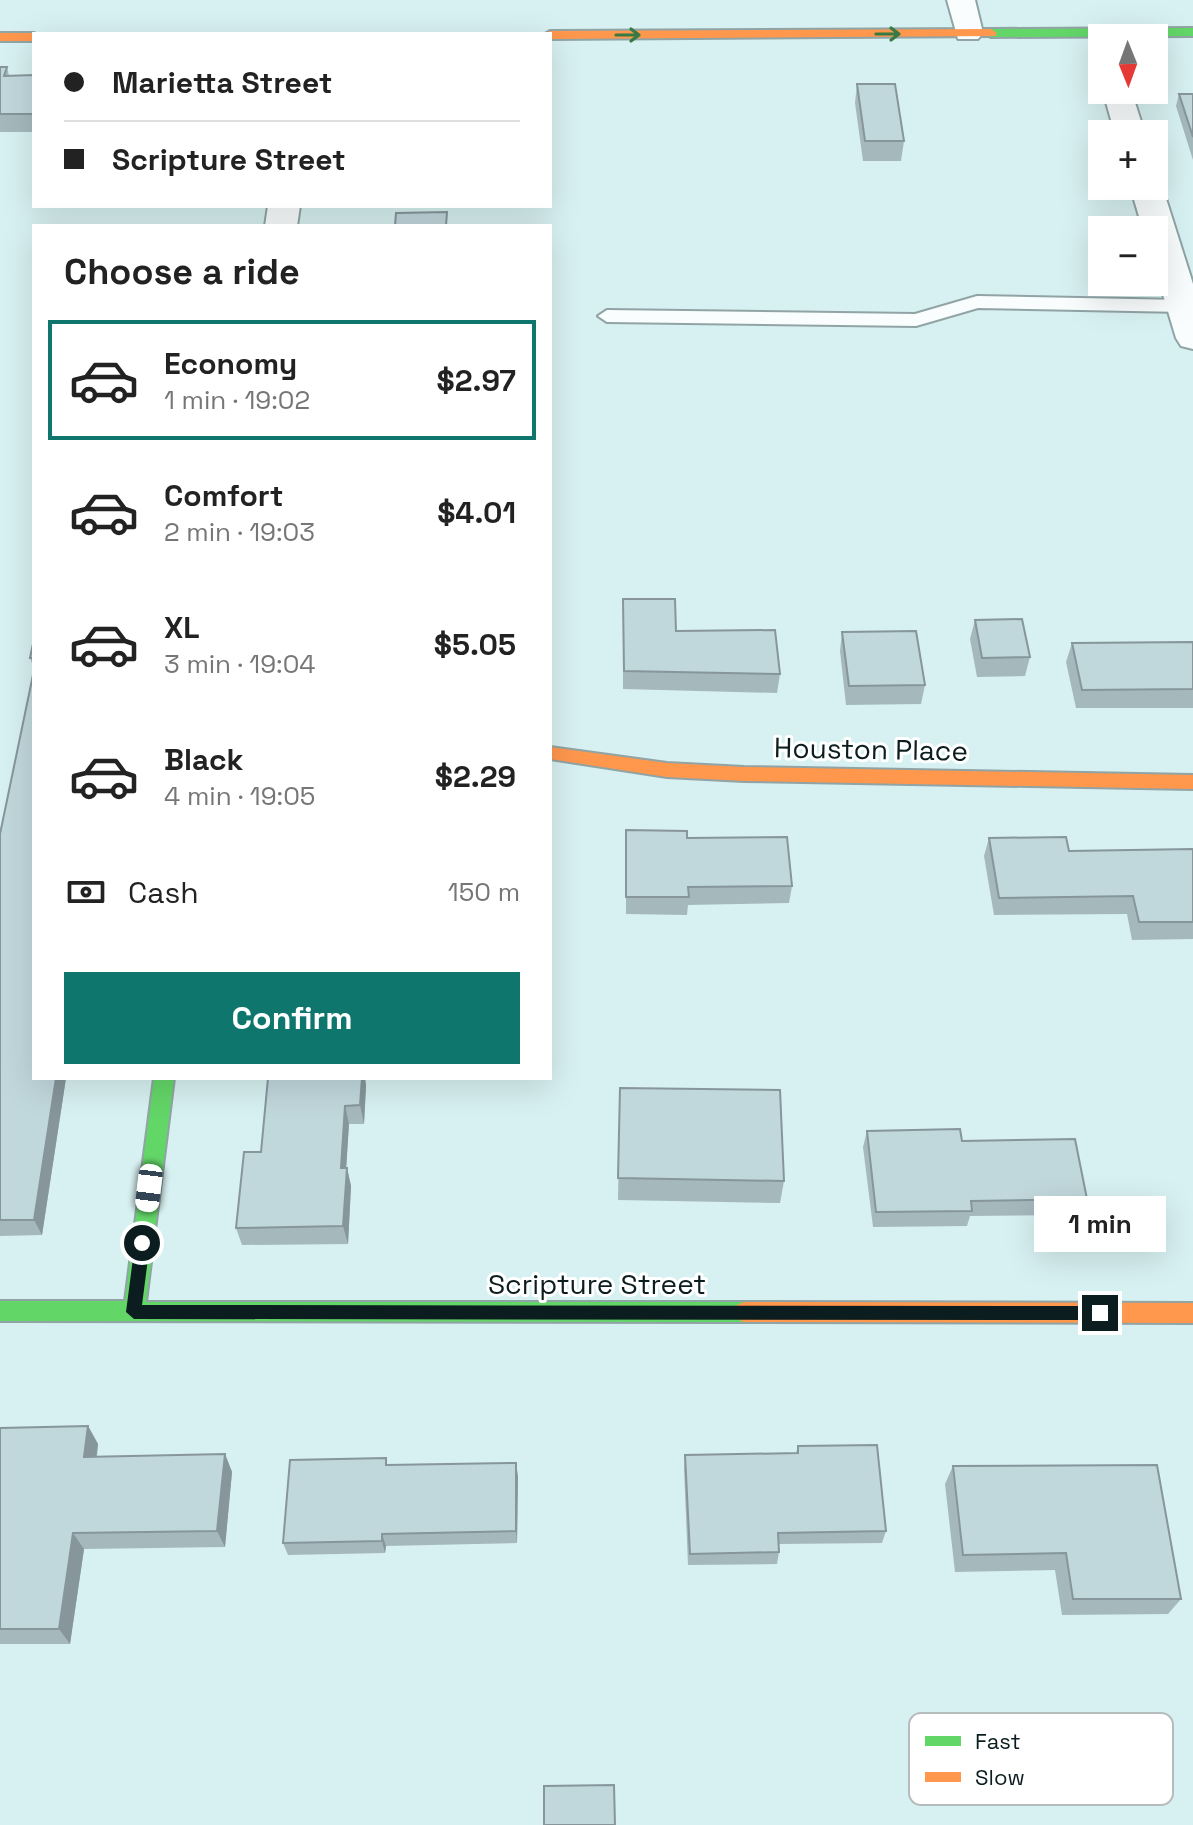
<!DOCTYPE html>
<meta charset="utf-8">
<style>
:root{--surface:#fff;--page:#f2f2f2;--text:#222;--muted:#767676;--line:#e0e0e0;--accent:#0f766e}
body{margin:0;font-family:"Space Grotesk",sans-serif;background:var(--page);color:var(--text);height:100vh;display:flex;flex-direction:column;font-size:30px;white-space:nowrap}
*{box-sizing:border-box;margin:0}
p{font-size:26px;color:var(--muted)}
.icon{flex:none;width:44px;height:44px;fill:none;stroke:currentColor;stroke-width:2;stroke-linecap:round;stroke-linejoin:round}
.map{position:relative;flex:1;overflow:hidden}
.details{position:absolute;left:32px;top:224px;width:520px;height:856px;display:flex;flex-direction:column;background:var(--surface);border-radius:0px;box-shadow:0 8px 32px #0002}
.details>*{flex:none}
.guide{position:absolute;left:32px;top:32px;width:520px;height:176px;border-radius:0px;box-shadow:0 8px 32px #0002;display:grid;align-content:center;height:176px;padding:0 32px;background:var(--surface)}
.needle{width:52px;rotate:179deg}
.buttons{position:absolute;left:1088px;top:24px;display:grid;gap:16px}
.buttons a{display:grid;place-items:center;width:80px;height:80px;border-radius:0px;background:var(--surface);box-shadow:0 8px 32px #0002;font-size:40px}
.end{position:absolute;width:36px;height:36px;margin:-18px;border:10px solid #0b1d1e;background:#fff;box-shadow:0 0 0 4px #fff}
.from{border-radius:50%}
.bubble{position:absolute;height:56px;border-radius:0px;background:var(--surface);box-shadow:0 8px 32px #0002;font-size:26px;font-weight:700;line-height:56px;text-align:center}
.car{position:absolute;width:24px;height:48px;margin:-24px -12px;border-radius:10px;box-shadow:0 0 6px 2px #0007;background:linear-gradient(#fff 24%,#345 0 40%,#fff 0 76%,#345 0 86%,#fff 0)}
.guide b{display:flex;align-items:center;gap:28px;height:76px;font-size:30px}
.guide b+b{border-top:2px solid var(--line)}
.guide i{width:20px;height:20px;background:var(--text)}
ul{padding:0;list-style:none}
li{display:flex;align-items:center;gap:24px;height:120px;margin:0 16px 12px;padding:0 16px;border:4px solid transparent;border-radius:0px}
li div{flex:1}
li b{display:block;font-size:30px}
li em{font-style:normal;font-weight:700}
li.on{border-color:var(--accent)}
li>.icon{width:72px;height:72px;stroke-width:1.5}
h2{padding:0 32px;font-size:36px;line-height:96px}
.pay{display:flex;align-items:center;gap:20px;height:88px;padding:0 32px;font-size:30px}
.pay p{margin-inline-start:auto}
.action{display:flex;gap:16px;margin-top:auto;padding:16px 32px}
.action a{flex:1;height:92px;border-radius:0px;background:var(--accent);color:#fff;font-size:32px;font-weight:700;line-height:92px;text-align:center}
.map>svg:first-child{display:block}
</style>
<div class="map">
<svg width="1193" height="1825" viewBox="0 0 1193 1825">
<rect width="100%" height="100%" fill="#d7f0f1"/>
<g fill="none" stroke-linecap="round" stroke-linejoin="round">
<!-- lane casing -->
<g stroke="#91a4a5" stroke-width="4">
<path id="lane" d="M977 296 1183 300 1192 306 1183 312 978 308 916 326 607 322 598 316 607 310 915 314Z"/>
</g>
<!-- street casing -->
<g stroke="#91a4a5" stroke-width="4">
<path id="street" d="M947 0H975L983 33 978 39H958Z
M1102 88 1131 90 1145 134H1115Z
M1154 178 1162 186 1193 284V349L1181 346 1176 338 1154 265V230H1143L1130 186H1154Z
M268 206H300L297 226H265Z"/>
</g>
<!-- fast casing -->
<g stroke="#91a4a5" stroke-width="4">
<path id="fast" d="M1193 28V36L991 37 985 33 991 29Z
M154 1078H174L146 1302H744L751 1305 754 1312 751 1319 744 1322 0 1321V1301H125Z"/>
</g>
<!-- slow casing -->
<g stroke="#91a4a5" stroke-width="4">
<path id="slow" d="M991 29 997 33 995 36 550 39V34H545L550 31Z
M0 33H34L36 34 34 41H0Z
M550 747 667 763 744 767 1193 775V789L744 781 667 777 550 759Z
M744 1302 1193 1303V1323L744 1322 737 1319 734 1312 737 1305Z"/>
</g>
<!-- lane -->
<use href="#lane" fill="#f9fdfd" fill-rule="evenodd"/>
<!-- street -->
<use href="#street" fill="#f9fdfd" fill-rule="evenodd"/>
<!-- fast -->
<use href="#fast" fill="#63d668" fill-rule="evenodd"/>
<!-- slow -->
<use href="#slow" fill="#ff974d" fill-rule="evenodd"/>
</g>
<!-- wall -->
<path fill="#a5b9bd" d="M0 67H7L9 76 34 75V132H0Z
M857 84 904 141 901 161H863L855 103Z
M1179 94H1193V160L1176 106Z
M376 206H425V207L376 208Z
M623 599 676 631 780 674 777 693 623 689Z
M975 620 1030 657 1025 676 977 677 970 639Z
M842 632 925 685 921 704 846 705 840 651Z
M34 639V669L30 658Z
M1193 642V708H1076L1066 662 1072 643Z
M626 830 687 838 792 886 789 903 688 905 687 915 626 914Z
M0 834 34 1078H66L42 1235 0 1236Z
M989 838 1069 851 1193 849V939L1132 940 1127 914 994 915 984 856Z
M268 1078H365L366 1086 364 1124H349L346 1168H347L351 1186 348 1244 242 1245 236 1228 261 1152Z
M620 1088 784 1181 780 1203 618 1200Z
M867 1131 962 1141 1087 1199 1080 1215 970 1216 967 1226 873 1227 863 1147Z
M88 1426 98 1444 97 1457 225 1454 232 1472 225 1547 84 1549 70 1644H0V1428Z
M798 1446 886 1531 882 1543 779 1544V1552L777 1564 688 1565 684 1468 685 1455 796 1453Z
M388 1465 518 1476 517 1543 386 1546 385 1553 288 1555 283 1543Z
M953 1466 1181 1599 1168 1614 1062 1615 1055 1570 955 1572 945 1484Z"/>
<!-- shaded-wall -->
<path fill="#86969a" d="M56 1078H66L42 1235 34 1220Z
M362 1078H365L366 1086 364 1124 360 1105Z
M345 1106 349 1124 345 1186 341 1168Z
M347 1168 351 1186 348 1244 343 1226Z
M88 1426 98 1444 94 1474 84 1457Z
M225 1454 232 1472 225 1547 217 1531Z
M516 1463 518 1476 517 1543 516 1531Z
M73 1533 84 1549 70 1644 59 1629Z
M382 1534 386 1546 385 1553 382 1541Z"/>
<!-- building -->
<path fill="#c0d7dc" stroke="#86969a" stroke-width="2" d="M0 67H7L4 76 34 75V114H0Z
M857 84H895L904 141H865Z
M1179 94H1193V137Z
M447 212 446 226H395L396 213Z
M623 599H675L676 631 775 630 780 674 624 671Z
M1022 619 1030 657 982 658 975 620Z
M916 631 925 685 849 686 842 632Z
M34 639V658H30Z
M1193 642V689L1082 690 1072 643Z
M34 670V1078H56L34 1220H0V834Z
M626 830 687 831V838L787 837 792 886 688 887 689 897H626Z
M1066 837 1069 851 1193 849V922H1139L1133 896 999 898 989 838Z
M268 1078H362L360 1105 345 1106 341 1168H347L343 1226 236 1228 244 1152H261Z
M620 1088 780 1090 784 1181 618 1178Z
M960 1129 962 1141 1075 1139 1087 1199 971 1201 972 1211 876 1212 867 1131Z
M88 1426 84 1457 225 1454 217 1531 73 1533 59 1629H0V1428Z
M877 1445 886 1531 778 1533 779 1552 690 1554 685 1455 798 1453V1446Z
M386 1458V1465L516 1463V1531L382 1534V1541L283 1543 290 1460Z
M1157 1465 1181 1599H1073L1066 1553 963 1555 953 1466Z
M614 1785 615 1825H544V1786Z"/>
<!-- one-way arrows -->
<defs><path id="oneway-shaft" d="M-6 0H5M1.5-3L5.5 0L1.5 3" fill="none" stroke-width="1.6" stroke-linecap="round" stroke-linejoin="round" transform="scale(2)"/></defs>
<g stroke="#377a43">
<use href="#oneway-shaft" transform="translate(888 34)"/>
<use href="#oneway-shaft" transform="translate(628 35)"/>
</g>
<!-- route -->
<path fill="#0b1d1e" d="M142 1236 150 1243 142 1305 1100 1306 1107 1313 1100 1320 134 1319 126 1312 135 1243Z"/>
<g text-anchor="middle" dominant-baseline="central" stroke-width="6" stroke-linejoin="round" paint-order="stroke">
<!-- street labels -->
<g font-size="28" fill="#0b1d1e" stroke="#fff">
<text transform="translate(871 749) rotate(1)">Houston Place</text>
<text x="597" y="1284">Scripture Street</text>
</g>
</g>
<!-- legend -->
<rect x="909" y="1713" width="264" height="92" rx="12" fill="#fff" stroke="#b6bbbc" stroke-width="2"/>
<rect x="925" y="1736" width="36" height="10" fill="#63d668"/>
<rect x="925" y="1772" width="36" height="10" fill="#ff974d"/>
<g font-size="22" fill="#0b1d1e">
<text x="975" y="1749">Fast</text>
<text x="975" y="1785">Slow</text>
</g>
</svg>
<div class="buttons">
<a><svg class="needle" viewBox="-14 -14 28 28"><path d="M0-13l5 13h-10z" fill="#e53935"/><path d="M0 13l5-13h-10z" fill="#767676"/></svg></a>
<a>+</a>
<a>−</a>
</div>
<i class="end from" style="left:142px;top:1243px"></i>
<i class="end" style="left:1100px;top:1313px"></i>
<div class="bubble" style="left:1034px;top:1196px;width:132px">1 min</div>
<i class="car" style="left:149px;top:1188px;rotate:187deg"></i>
<div class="guide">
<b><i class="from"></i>Marietta Street</b>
<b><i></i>Scripture Street</b>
</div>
<section class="details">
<h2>Choose a ride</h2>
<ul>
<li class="on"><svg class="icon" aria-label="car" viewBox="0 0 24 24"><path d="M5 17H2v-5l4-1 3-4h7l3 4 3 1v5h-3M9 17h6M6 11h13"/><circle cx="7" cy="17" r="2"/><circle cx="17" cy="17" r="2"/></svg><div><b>Economy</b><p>1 min · 19:02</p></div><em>$2.97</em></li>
<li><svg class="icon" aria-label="car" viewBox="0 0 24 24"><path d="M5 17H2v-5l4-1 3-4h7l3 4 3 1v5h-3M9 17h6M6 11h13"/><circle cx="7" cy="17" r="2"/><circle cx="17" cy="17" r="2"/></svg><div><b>Comfort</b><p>2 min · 19:03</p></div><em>$4.01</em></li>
<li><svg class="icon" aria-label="car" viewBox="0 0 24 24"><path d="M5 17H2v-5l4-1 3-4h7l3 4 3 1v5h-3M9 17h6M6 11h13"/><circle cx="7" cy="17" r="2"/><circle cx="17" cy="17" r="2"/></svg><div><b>XL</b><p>3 min · 19:04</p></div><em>$5.05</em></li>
<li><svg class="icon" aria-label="car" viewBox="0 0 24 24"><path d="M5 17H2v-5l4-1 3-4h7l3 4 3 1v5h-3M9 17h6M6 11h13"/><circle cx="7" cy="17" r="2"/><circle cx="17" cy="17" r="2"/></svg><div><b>Black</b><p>4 min · 19:05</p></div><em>$2.29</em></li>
</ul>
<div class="pay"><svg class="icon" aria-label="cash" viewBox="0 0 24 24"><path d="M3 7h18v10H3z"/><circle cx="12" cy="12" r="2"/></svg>Cash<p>150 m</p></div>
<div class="action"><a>Confirm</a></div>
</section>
</div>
